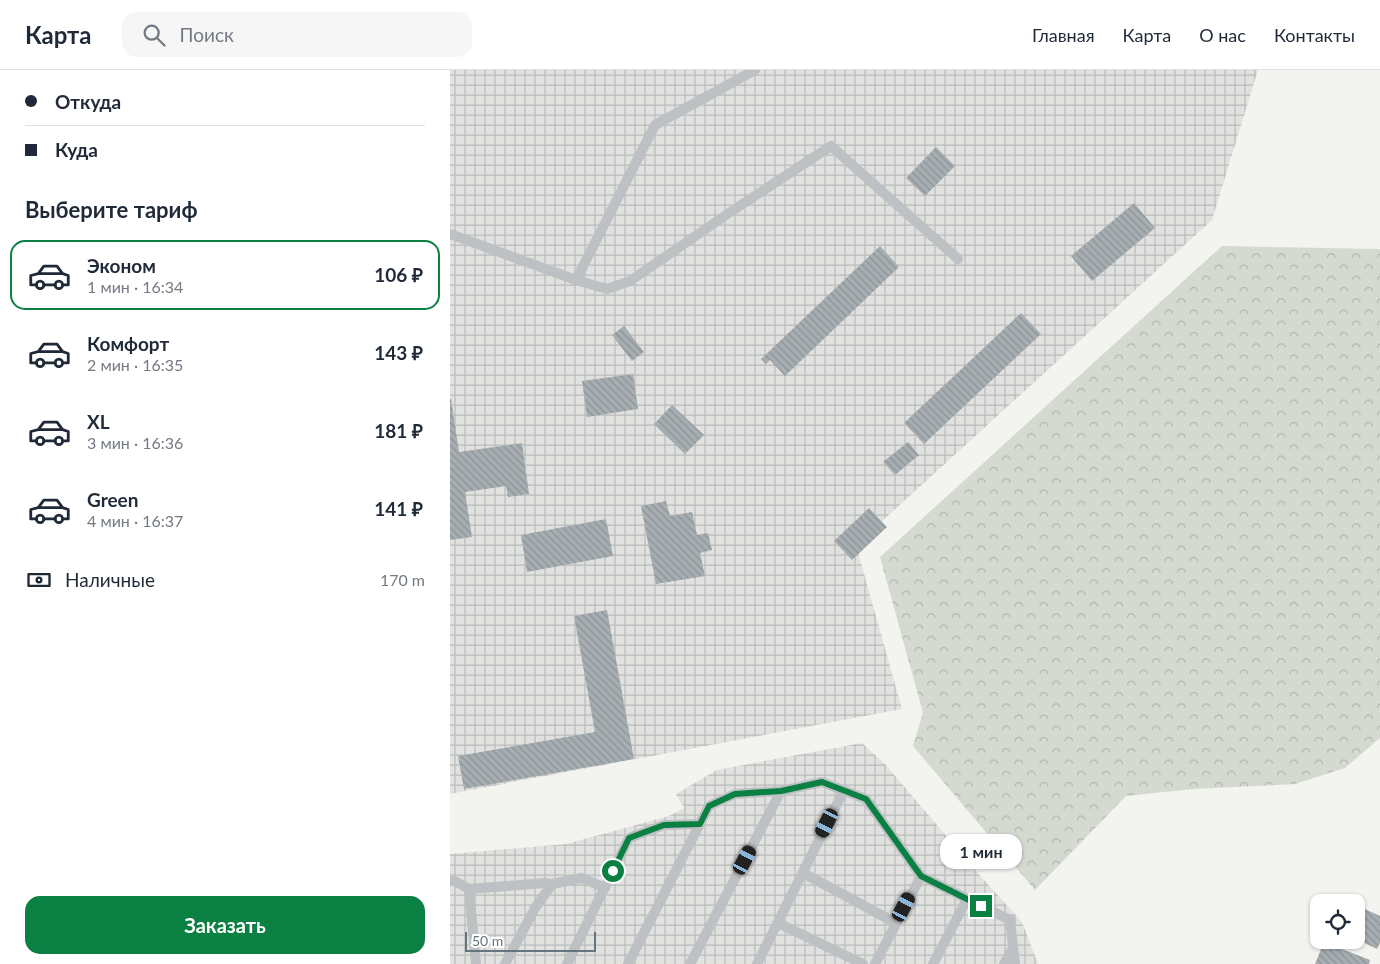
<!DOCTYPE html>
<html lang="ru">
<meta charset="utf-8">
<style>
:root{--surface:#fff;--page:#f6f6f7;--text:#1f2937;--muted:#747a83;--line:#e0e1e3;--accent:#0b8043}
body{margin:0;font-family:Lato,sans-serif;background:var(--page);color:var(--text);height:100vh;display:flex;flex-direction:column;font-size:19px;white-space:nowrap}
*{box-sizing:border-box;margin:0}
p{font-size:16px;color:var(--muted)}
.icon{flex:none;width:28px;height:28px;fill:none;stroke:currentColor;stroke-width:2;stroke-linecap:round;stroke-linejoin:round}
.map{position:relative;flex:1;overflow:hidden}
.drawer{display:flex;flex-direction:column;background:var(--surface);width:450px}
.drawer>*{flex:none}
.top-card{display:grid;align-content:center;height:110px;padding:0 25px;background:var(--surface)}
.fabs{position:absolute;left:860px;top:824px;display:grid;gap:10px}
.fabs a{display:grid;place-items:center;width:55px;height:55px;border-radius:10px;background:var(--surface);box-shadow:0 1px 4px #0004;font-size:25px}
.scale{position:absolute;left:15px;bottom:12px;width:131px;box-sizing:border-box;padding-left:5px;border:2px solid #65757e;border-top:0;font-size:14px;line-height:18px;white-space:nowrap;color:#65757e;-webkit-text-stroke:4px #fff;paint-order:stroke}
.end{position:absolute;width:22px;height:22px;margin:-11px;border:6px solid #0b8043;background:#fff;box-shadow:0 0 0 2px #fff}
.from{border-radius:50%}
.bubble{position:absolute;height:35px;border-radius:15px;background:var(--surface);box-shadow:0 1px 4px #0004;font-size:16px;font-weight:700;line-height:35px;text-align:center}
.car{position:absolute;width:15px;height:30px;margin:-15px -8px;border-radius:6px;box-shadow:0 0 4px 1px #0007;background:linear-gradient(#222 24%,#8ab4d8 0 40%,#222 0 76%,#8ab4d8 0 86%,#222 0)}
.top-card b{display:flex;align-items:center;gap:18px;height:48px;font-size:19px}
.top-card b+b{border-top:1px solid var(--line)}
.top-card i{width:12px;height:12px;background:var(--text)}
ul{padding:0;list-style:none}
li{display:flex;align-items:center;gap:15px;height:70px;margin:0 10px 8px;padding:0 15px;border:2px solid transparent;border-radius:15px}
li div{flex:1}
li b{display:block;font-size:19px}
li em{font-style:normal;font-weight:700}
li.selected{border-color:var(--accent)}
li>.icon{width:45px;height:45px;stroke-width:1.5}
h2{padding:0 25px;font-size:22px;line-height:60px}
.pay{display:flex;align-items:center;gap:12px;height:55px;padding:0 25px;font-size:19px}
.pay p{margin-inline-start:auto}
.primary-button{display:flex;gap:10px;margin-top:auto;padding:10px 25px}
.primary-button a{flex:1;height:58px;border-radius:15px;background:var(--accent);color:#fff;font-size:20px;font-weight:700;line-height:58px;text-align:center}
header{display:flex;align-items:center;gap:30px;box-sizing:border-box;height:70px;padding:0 25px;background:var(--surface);border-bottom:1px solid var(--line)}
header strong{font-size:24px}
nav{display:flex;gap:28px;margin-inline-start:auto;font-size:18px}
.search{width:350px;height:45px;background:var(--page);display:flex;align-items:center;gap:12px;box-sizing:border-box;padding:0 18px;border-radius:15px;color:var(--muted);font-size:19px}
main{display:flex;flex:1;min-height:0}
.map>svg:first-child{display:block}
</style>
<header>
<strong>Карта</strong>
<div class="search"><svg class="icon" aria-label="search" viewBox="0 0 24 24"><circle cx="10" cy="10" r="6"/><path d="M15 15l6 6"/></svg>Поиск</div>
<nav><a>Главная</a><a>Карта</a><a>О нас</a><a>Контакты</a></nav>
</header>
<main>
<section class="drawer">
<div class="top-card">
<b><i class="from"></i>Откуда</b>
<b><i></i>Куда</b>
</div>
<h2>Выберите тариф</h2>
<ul>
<li class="selected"><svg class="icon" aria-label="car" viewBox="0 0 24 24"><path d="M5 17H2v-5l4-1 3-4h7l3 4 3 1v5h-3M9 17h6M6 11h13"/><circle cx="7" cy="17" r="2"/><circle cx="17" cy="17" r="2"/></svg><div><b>Эконом</b><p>1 мин · 16:34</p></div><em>106 ₽</em></li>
<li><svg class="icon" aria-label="car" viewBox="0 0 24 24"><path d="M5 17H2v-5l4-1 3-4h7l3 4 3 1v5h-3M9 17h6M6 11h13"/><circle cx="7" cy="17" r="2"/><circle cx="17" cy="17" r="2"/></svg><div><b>Комфорт</b><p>2 мин · 16:35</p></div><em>143 ₽</em></li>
<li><svg class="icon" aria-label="car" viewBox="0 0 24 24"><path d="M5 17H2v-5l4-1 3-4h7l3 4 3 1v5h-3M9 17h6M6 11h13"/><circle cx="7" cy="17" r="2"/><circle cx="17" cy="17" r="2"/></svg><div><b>XL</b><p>3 мин · 16:36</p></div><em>181 ₽</em></li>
<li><svg class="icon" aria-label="car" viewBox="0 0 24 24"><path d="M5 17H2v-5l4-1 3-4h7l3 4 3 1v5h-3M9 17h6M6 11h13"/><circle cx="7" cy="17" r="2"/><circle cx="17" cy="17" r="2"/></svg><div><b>Green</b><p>4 мин · 16:37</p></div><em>141 ₽</em></li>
</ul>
<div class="pay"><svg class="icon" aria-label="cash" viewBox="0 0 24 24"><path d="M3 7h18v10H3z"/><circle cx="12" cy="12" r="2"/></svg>Наличные<p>170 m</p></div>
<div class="primary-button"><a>Заказать</a></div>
</section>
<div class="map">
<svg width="930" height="894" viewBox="0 0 930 894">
<defs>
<pattern id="industrial-grid" width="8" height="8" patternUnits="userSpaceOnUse" patternTransform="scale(1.25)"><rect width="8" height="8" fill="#e1e2e0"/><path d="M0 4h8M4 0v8" fill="none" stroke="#babcbb"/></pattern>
<pattern id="forest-crowns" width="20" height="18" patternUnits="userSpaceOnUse" patternTransform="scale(1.25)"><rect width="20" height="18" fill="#d5dad1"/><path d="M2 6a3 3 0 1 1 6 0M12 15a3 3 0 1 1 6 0" fill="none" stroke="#b0b5af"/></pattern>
<pattern id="building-back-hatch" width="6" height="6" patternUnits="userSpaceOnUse" patternTransform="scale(1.25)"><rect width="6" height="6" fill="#a7aeb2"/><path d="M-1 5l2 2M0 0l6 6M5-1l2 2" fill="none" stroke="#8c9296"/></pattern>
</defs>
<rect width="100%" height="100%" fill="#f3f3f0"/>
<!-- industrial -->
<path fill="url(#industrial-grid)" d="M0 0H808L762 150 406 475 452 639 0 724Z
M412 673 435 694 533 809 572 852 588 894H0V784L116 774 219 746 234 738 226 724 267 700Z"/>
<!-- forest -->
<path fill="url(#forest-crowns)" d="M772 176 930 179V668L895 698 845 714 743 719 676 726 585 820 463 676 473 643 430 487Z"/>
<!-- building -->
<path fill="url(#building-back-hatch)" d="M486 77 505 96 475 126 456 108Z
M684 133 705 158 642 211 621 186Z
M430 176 449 197 335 306 320 290 316 294 311 289Z
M571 243 591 264 474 374 454 353Z
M174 256 194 282 182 291 162 265Z
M183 304 188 339 137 347 132 311Z
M0 329H1L9 382 72 373 79 424 58 427 56 416 15 422 22 467 0 470Z
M222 335 254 365 235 384 204 354Z
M458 372 469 385 445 405 433 392Z
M216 431 220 446 242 442 247 465 258 463 262 480 250 483 255 506 206 514 191 436Z
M419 438 437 457 402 490 384 471Z
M156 449 163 486 77 502 71 465Z
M157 540 184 689 14 719 8 686 145 662 124 546Z
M906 835 930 846V873L927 879 906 869Z
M874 872 920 890 919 894H865Z"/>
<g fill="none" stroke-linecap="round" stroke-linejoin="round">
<!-- service -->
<path stroke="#bdc1c4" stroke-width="10" d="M0 164 126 210 157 219 180 211 279 143 381 76 508 189
M126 210 205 55 305 0
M353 803 446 853
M0 810H3L19 819
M328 853 413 894
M26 894 19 819 95 813 102 814
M55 894 85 838 102 814 132 808 155 818
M117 894 179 768 214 755 250 754
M178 894 259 736 285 724 331 721 372 712 416 729 471 806 560 850 565 894
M240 894 331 721
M307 894 394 720
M425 894 471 806
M483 894 517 829
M554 894 563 878"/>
</g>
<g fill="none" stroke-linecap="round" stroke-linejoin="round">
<!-- route -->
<path stroke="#0b8043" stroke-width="6" d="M163 801 179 768 214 755 250 754 259 736 285 724 331 721 372 712 416 729 471 806 531 836"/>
</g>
</svg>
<div class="fabs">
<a><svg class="icon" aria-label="locate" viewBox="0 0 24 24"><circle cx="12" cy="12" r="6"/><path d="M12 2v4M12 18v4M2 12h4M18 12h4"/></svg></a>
</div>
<div class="scale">50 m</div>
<i class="end from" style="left:163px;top:801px"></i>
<i class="end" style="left:531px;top:836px"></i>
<div class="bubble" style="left:490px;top:764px;width:82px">1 мин</div>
<i class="car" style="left:377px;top:753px;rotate:207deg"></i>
<i class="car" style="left:295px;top:790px;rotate:28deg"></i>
<i class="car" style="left:454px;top:837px;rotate:28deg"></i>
</div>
</main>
